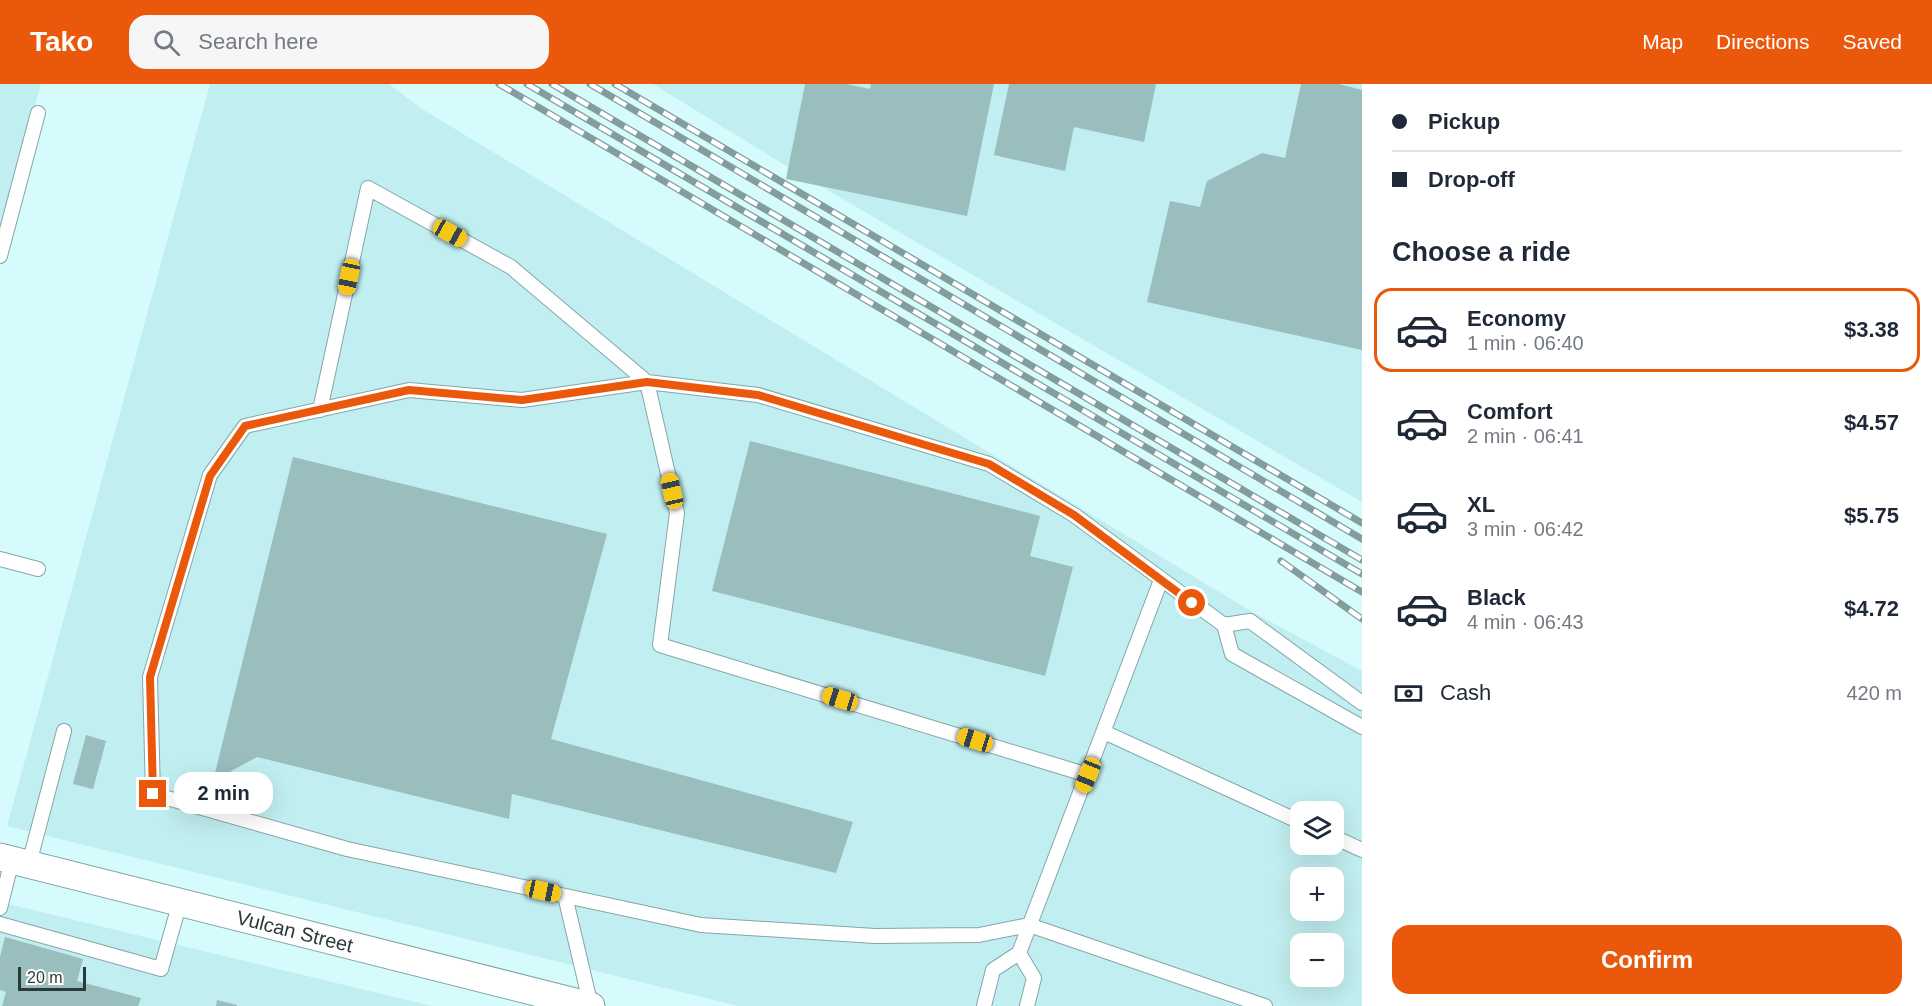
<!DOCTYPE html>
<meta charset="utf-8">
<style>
:root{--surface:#fff;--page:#f6f6f7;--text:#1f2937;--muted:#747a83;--line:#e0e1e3;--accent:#ea580c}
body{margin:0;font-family:Arial,sans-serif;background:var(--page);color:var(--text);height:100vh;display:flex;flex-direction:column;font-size:22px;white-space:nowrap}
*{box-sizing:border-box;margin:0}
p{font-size:20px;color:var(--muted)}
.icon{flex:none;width:33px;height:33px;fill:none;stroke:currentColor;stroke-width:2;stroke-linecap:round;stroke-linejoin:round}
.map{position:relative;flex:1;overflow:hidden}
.panel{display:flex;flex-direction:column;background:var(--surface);width:570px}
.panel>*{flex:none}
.guide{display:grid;align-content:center;height:132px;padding:0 30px;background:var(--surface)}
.buttons{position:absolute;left:1290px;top:717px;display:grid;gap:12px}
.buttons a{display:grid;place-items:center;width:54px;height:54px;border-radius:12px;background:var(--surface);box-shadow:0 6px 24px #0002;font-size:30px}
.scale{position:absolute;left:18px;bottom:15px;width:68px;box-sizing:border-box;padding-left:6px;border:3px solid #2b393a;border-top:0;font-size:16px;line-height:21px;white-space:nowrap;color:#2b393a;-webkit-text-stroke:4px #fff;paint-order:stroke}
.end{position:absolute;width:27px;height:27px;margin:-14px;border:8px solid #ea580c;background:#fff;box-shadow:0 0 0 3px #fff}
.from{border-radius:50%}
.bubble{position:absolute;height:42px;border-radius:18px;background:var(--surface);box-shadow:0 6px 24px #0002;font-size:20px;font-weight:800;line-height:42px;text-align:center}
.car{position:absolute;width:18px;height:36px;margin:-18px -9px;border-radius:8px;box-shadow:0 0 4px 2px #0007;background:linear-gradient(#f5c518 24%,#345 0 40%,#f5c518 0 76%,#345 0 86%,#f5c518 0)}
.guide b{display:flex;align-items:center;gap:21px;height:57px;font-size:22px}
.guide b+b{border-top:2px solid var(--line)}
.guide i{width:15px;height:15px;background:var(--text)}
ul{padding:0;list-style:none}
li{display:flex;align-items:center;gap:18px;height:84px;margin:0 12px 9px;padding:0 18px;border:3px solid transparent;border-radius:18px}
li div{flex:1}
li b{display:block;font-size:22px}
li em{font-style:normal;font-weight:800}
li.current{border-color:var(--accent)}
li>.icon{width:54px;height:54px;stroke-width:1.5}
h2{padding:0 30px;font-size:27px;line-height:72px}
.pay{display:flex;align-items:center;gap:15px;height:66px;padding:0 30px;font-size:22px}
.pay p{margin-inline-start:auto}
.action{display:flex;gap:12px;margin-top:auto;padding:12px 30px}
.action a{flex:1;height:69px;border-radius:18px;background:var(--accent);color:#fff;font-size:24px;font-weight:800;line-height:69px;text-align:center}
header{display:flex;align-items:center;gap:36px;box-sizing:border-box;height:84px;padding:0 30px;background:var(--accent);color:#fff}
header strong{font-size:28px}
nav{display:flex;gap:33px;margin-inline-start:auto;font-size:21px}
.search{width:420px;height:54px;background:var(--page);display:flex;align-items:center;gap:15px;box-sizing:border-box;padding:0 21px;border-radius:18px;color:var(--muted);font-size:22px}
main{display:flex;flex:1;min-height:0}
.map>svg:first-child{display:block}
</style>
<header>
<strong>Tako</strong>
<div class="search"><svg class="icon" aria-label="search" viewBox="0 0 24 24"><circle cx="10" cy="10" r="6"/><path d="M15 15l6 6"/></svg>Search here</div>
<nav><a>Map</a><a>Directions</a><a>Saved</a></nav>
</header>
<main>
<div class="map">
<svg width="1362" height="922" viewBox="0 0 1362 922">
<rect width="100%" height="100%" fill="#d6fbfc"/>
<!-- built -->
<path fill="#c1eef0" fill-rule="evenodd" d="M0 0H41L0 149Z
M210 0H389L422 25 1254 529 1362 587V922H738L7 742ZM1300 728H1334V760H1300ZM1300 794H1334V826H1300ZM1300 860H1334V892H1300Z
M653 0H1362V418L798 89Z
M0 818 432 922H0Z"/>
<!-- building -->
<path fill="#9abdbe" d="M805 0H846L870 5 871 0H994L967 132 786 95Z
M1009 0H1156L1144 58 1074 43 1065 87 994 71Z
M1301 0H1339L1362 6V266L1147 218 1170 117 1200 123 1207 97 1262 69 1285 74Z
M750 357 1040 432 1030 472 1073 483 1045 592 712 507Z
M293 373 607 450 551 655 853 738 836 789 512 710 509 735 257 673 213 697Z
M86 651 106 657 93 705 73 700Z
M5 853 83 875 77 897 141 914 138 922H2L6 908 0 906V873Z
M217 916 237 921V922H216Z"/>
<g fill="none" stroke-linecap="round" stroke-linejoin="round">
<!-- lane casing -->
<g stroke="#84a6a7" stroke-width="16">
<path id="lane" d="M0 172 38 29
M320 326 368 104 511 183 647 298 677 429 660 561 1088 691
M0 475 38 485
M1224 541 1074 431 989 380 758 311 647 298 522 316 409 306 245 342 210 391 150 593 153 710 347 765 701 841 875 852 979 851 1029 841 1265 922
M1362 619 1250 537 1224 541 1232 570 1362 643
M1104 648 1300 738
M1334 753 1362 766
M29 780 64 647
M565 812 591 922
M0 824 12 776
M0 840 161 885 180 818
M1019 869 1161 496
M984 922 993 886 1019 869 1034 894 1027 922"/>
</g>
<!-- street casing -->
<g stroke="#84a6a7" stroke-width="29">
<g id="street">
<path id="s1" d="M0 773 591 922"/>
</g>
</g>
<!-- lane -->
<use href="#lane" stroke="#fff" stroke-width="14"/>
<!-- street -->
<use href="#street" stroke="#fff" stroke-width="27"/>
<!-- rail casing -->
<g stroke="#839d9e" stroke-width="7">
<path id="rail" d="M499 0 1362 508
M527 0 1362 490
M552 0 1362 476
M590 0 1362 455
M615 0 1362 439
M1281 477 1362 535"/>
</g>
<!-- rail -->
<use href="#rail" stroke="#fff" stroke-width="4.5" stroke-dasharray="14" stroke-linecap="butt"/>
</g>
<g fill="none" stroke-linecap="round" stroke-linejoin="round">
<!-- route -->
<path stroke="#ea580c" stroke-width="8" d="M153 710 150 593 210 392 245 342 409 306 522 316 647 298 758 311 989 380 1074 431 1192 519"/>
</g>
<g text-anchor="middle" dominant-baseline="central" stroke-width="4.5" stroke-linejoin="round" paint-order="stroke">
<!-- street labels -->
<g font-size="20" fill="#2b393a" stroke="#fff">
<text stroke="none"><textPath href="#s1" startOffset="304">Vulcan Street</textPath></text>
</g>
</g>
</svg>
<div class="buttons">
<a><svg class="icon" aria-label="layers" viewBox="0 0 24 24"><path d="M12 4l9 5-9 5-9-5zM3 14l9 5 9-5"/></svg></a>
<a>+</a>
<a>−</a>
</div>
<div class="scale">20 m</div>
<i class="end from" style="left:1192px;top:519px"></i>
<i class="end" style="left:153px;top:710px"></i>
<div class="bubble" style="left:174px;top:688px;width:99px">2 min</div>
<i class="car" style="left:450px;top:149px;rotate:119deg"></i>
<i class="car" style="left:349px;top:193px;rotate:192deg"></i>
<i class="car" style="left:672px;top:407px;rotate:347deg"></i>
<i class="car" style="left:840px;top:615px;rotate:287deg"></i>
<i class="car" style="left:975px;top:656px;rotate:287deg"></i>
<i class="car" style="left:1088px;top:691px;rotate:202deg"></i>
<i class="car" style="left:543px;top:807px;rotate:102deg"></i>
</div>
<section class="panel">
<div class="guide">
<b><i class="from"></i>Pickup</b>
<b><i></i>Drop-off</b>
</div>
<h2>Choose a ride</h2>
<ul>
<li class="current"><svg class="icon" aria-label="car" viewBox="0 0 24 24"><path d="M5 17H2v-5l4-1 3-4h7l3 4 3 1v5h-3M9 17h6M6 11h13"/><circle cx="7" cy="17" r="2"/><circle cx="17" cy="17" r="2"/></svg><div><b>Economy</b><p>1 min · 06:40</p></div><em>$3.38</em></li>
<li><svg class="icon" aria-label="car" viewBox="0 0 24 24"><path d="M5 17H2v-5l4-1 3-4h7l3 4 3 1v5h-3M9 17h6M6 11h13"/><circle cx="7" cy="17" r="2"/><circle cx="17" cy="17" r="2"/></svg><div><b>Comfort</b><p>2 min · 06:41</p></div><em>$4.57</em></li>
<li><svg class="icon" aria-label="car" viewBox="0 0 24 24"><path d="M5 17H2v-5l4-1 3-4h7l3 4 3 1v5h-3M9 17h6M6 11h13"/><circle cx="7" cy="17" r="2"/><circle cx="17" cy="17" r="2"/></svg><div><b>XL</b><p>3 min · 06:42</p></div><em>$5.75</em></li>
<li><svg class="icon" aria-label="car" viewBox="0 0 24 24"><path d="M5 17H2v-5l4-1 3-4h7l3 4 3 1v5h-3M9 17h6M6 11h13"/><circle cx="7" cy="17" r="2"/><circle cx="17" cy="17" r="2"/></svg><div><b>Black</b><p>4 min · 06:43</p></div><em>$4.72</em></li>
</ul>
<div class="pay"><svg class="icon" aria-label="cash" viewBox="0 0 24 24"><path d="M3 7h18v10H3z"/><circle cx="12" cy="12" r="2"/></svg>Cash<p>420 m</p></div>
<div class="action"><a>Confirm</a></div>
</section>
</main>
